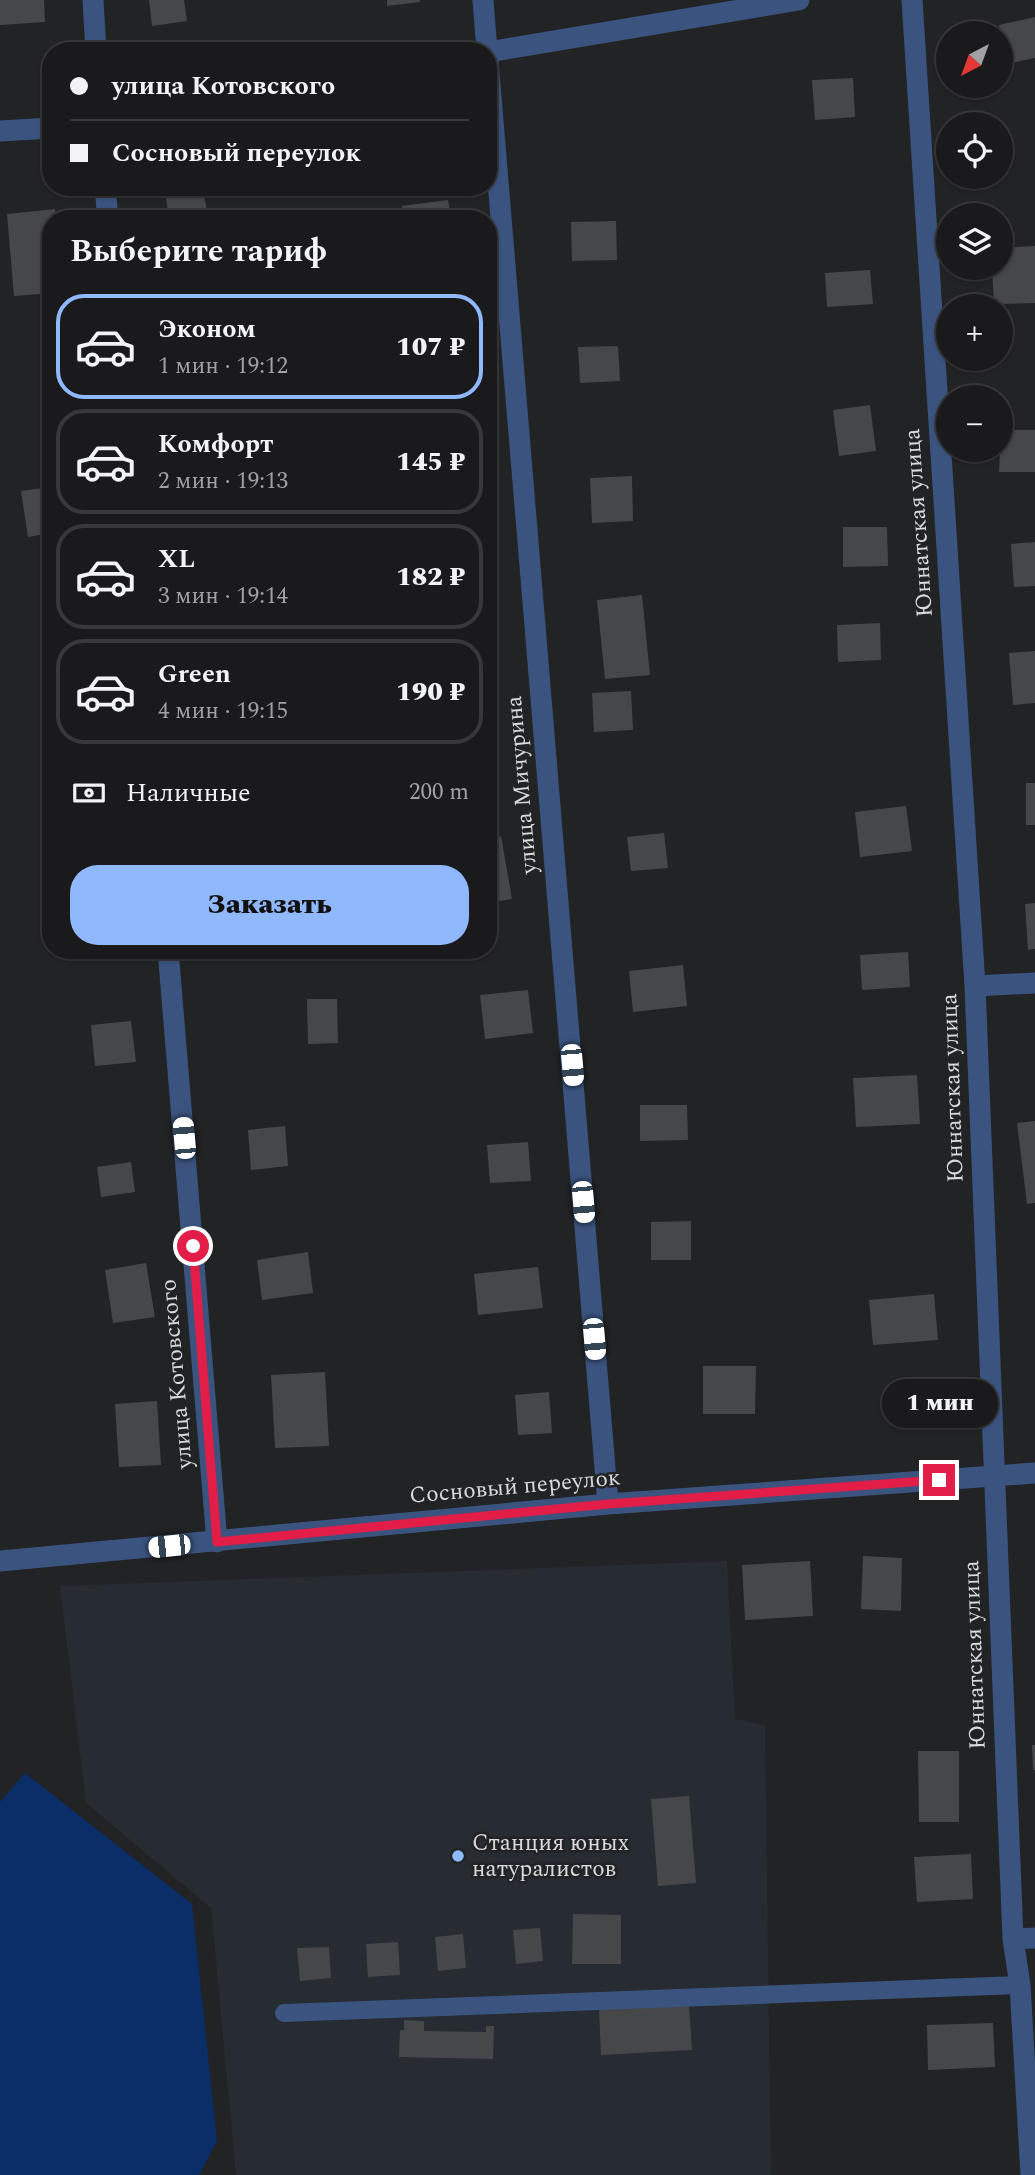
<!DOCTYPE html>
<html lang="ru">
<meta charset="utf-8">
<style>
:root{--surface:#1a1a1c;--page:#272729;--text:#f1f3f6;--muted:#9fa1a3;--line:#38383b;--accent:#8fb8fd}
body{margin:0;font-family:Spectral,serif;background:var(--page);color:var(--text);height:100vh;display:flex;flex-direction:column;font-size:26px;white-space:nowrap}
*{box-sizing:border-box;margin:0}
p{font-size:23px;color:var(--muted)}
.icon{flex:none;width:38px;height:38px;fill:none;stroke:currentColor;stroke-width:2;stroke-linecap:round;stroke-linejoin:round}
.map{position:relative;flex:1;overflow:hidden}
.sheet{position:absolute;left:42px;top:210px;width:455px;height:749px;display:flex;flex-direction:column;background:var(--surface);border-radius:28px;box-shadow:0 2px 5px #0004,0 0 0 2px var(--line)}
.sheet>*{flex:none}
.top-card{position:absolute;left:42px;top:42px;width:455px;height:154px;border-radius:28px;box-shadow:0 2px 5px #0004,0 0 0 2px var(--line);display:grid;align-content:center;height:154px;padding:0 28px;background:var(--surface)}
.needle{width:46px;rotate:221deg}
.buttons{position:absolute;left:936px;top:21px;display:grid;gap:14px}
.buttons a{display:grid;place-items:center;width:77px;height:77px;border-radius:50%;background:var(--surface);box-shadow:0 2px 5px #0004,0 0 0 2px var(--line);font-size:35px}
.end{position:absolute;width:32px;height:32px;margin:-16px;border:9px solid #e11d48;background:#fff;box-shadow:0 0 0 4px #fff}
.from{border-radius:50%}
.bubble{position:absolute;height:49px;border-radius:24px;background:var(--surface);box-shadow:0 2px 5px #0004,0 0 0 2px var(--line);font-size:23px;font-weight:800;line-height:49px;text-align:center}
.car{position:absolute;width:21px;height:42px;margin:-21px -10px;border-radius:9px;box-shadow:0 0 5px 2px #0007;background:linear-gradient(#fff 24%,#345 0 40%,#fff 0 76%,#345 0 86%,#fff 0)}
.top-card b{display:flex;align-items:center;gap:24px;height:66px;font-size:26px}
.top-card b+b{border-top:2px solid var(--line)}
.top-card i{width:18px;height:18px;background:var(--text)}
ul{padding:0;list-style:none}
li{display:flex;align-items:center;gap:21px;height:105px;margin:0 14px 10px;padding:0 14px;border:4px solid var(--line);border-radius:28px}
li div{flex:1}
li b{display:block;font-size:26px}
li em{font-style:normal;font-weight:800}
li.current{border-color:var(--accent)}
li>.icon{width:63px;height:63px;stroke-width:1.5}
h2{padding:0 28px;font-size:32px;line-height:84px}
.pay{display:flex;align-items:center;gap:18px;height:77px;padding:0 28px;font-size:26px}
.pay p{margin-inline-start:auto}
.cta{display:flex;gap:14px;margin-top:auto;padding:14px 28px}
.cta a{flex:1;height:80px;border-radius:28px;background:var(--accent);color:#111;font-size:28px;font-weight:800;line-height:80px;text-align:center}
.map>svg:first-child{display:block}
</style>
<div class="map">
<svg width="1035" height="2175" viewBox="0 0 1035 2175">
<rect width="100%" height="100%" fill="#222325"/>
<!-- built -->
<path fill="#272b32" d="M727 1561 735 1719 765 1725 771 2175H236L211 1908 86 1803 60 1586Z"/>
<!-- green -->
<path fill="#0b2d68" d="M25 1773 192 1904 217 2141 199 2175H0V1802Z"/>
<!-- building -->
<path fill="#454749" d="M0 0H44L45 22 0 25Z
M149 0H184L187 21 152 26Z
M387 0H420V2L387 6Z
M1035 17V58L1007 64 999 25Z
M853 78 855 117 815 120 812 80Z
M203 191 209 219H169L166 198Z
M448 200 451 219H404L402 206Z
M55 209 56 219H51V293L14 296 7 214Z
M616 221 617 260 572 261 571 222Z
M1035 246V303L994 304 992 268H1001V248Z
M870 270 873 304 827 307 825 273Z
M618 346 620 381 580 383 578 347Z
M870 405 876 451 839 456 833 410Z
M1001 430H1035V472H999Z
M632 476 633 521 592 523 590 478Z
M51 487V533L28 537 21 491Z
M843 527H887L888 566 843 567Z
M1035 542V586L1014 587 1011 544Z
M642 595 650 675 605 679 597 600Z
M51 617V659L44 660 40 618Z
M880 623 881 660 838 662 837 625Z
M1035 651V703L1013 705 1009 653Z
M631 691 633 730 594 732 592 693Z
M1026 783H1035V825H1026Z
M906 806 912 851 860 857 855 812Z
M664 833 668 868 631 871 627 837Z
M501 836 512 899 488 903V839Z
M1035 903V949L1028 950 1025 904Z
M908 952 910 987 862 990 860 955Z
M683 965 687 1006 633 1012 629 971Z
M528 990 533 1033 485 1039 480 995Z
M307 999H337L338 1043 308 1044Z
M131 1021 136 1062 95 1066 91 1025Z
M917 1075 920 1124 856 1127 853 1078Z
M640 1105H687L688 1140 640 1141Z
M1035 1121V1203L1027 1204 1017 1123Z
M285 1126 288 1166 251 1170 248 1130Z
M528 1142 531 1181 490 1183 487 1145Z
M131 1162 135 1192 101 1197 97 1167Z
M691 1221V1260H651V1222Z
M308 1252 313 1293 262 1300 257 1260Z
M146 1263 155 1317 113 1323 105 1270Z
M538 1267 543 1308 478 1315 474 1274Z
M934 1294 938 1340 873 1345 869 1300Z
M703 1366H756L755 1414H703Z
M325 1372 329 1446 275 1448 271 1375Z
M549 1392 552 1433 518 1435 515 1395Z
M157 1401 161 1465 119 1467 115 1404Z
M863 1556 902 1558 901 1611 861 1609Z
M810 1561 813 1616 745 1620 742 1565Z
M1032 1745H1035V1770H1033Z
M918 1751H959V1822H919Z
M689 1796 696 1883 658 1886 651 1799Z
M971 1854 973 1899 917 1902 914 1857Z
M573 1914 621 1915V1964H572Z
M540 1928 543 1961 516 1964 513 1930Z
M463 1934 466 1968 438 1971 435 1937Z
M398 1942 400 1975 368 1977 366 1944Z
M329 1947 331 1978 300 1981 297 1948Z
M689 2004 692 2050 601 2055 599 2008Z
M404 2020 424 2021V2031L486 2032V2026H494L493 2059 399 2057 400 2030H404Z
M993 2023 995 2067 928 2070 927 2025Z"/>
<g fill="none" stroke-linecap="round" stroke-linejoin="round">
<!-- lane -->
<path stroke="#3b547f" stroke-width="18" d="M284 2013 1020 1985"/>
<!-- street -->
<path stroke="#3b547f" stroke-width="21" d="M93 0 96 51
M483 0 487 51
M912 0 975 986 1013 1939 1020 1985 1031 2175
M488 52 799 0
M488 61 608 1504
M0 131 51 128
M105 187 108 219
M168 950 217 1542
M975 986 1035 983
M0 1561 608 1504 1035 1473
M1013 1939 1035 1938"/>
</g>
<g fill="none" stroke-linecap="round" stroke-linejoin="round">
<!-- route -->
<path stroke="#e11d48" stroke-width="9" d="M193 1246 217 1542 608 1504 939 1480"/>
</g>
<!-- markers -->
<circle fill="#8fb8fd" stroke="#222325" stroke-width="2.5" cx="458" cy="1856" r="7"/>
<g text-anchor="middle" dominant-baseline="central" stroke-width="5" stroke-linejoin="round" paint-order="stroke">
<!-- street labels -->
<g font-size="23" fill="#d9dadb" stroke="#222325">
<text transform="translate(919 523) rotate(-94)">Юннатская улица</text>
<text transform="translate(522 785) rotate(-95)">улица Мичурина</text>
<text transform="translate(953 1088) rotate(-92)">Юннатская улица</text>
<text transform="translate(177 1374) rotate(-95)">улица Котовского</text>
<text transform="translate(515 1487) rotate(-5)">Сосновый переулок</text>
<text transform="translate(975 1655) rotate(-92)">Юннатская улица</text>
</g>
<!-- poi labels -->
<g font-size="23" fill="#d9dadb" stroke="#222325" text-anchor="start">
<text x="472" y="1843">Станция юных<tspan x="472" dy="26">натуралистов</tspan></text>
</g>
</g>
</svg>
<div class="buttons">
<a><svg class="needle" viewBox="-14 -14 28 28"><path d="M0-13l5 13h-10z" fill="#e53935"/><path d="M0 13l5-13h-10z" fill="#9fa1a3"/></svg></a>
<a><svg class="icon" aria-label="locate" viewBox="0 0 24 24"><circle cx="12" cy="12" r="6"/><path d="M12 2v4M12 18v4M2 12h4M18 12h4"/></svg></a>
<a><svg class="icon" aria-label="layers" viewBox="0 0 24 24"><path d="M12 4l9 5-9 5-9-5zM3 14l9 5 9-5"/></svg></a>
<a>+</a>
<a>−</a>
</div>
<i class="end from" style="left:193px;top:1246px"></i>
<i class="end" style="left:939px;top:1480px"></i>
<div class="bubble" style="left:882px;top:1379px;width:116px">1 мин</div>
<i class="car" style="left:572px;top:1065px;rotate:175deg"></i>
<i class="car" style="left:184px;top:1138px;rotate:355deg"></i>
<i class="car" style="left:583px;top:1202px;rotate:175deg"></i>
<i class="car" style="left:594px;top:1339px;rotate:175deg"></i>
<i class="car" style="left:169px;top:1546px;rotate:264deg"></i>
<div class="top-card">
<b><i class="from"></i>улица Котовского</b>
<b><i></i>Сосновый переулок</b>
</div>
<section class="sheet">
<h2>Выберите тариф</h2>
<ul>
<li class="current"><svg class="icon" aria-label="car" viewBox="0 0 24 24"><path d="M5 17H2v-5l4-1 3-4h7l3 4 3 1v5h-3M9 17h6M6 11h13"/><circle cx="7" cy="17" r="2"/><circle cx="17" cy="17" r="2"/></svg><div><b>Эконом</b><p>1 мин · 19:12</p></div><em>107 ₽</em></li>
<li><svg class="icon" aria-label="car" viewBox="0 0 24 24"><path d="M5 17H2v-5l4-1 3-4h7l3 4 3 1v5h-3M9 17h6M6 11h13"/><circle cx="7" cy="17" r="2"/><circle cx="17" cy="17" r="2"/></svg><div><b>Комфорт</b><p>2 мин · 19:13</p></div><em>145 ₽</em></li>
<li><svg class="icon" aria-label="car" viewBox="0 0 24 24"><path d="M5 17H2v-5l4-1 3-4h7l3 4 3 1v5h-3M9 17h6M6 11h13"/><circle cx="7" cy="17" r="2"/><circle cx="17" cy="17" r="2"/></svg><div><b>XL</b><p>3 мин · 19:14</p></div><em>182 ₽</em></li>
<li><svg class="icon" aria-label="car" viewBox="0 0 24 24"><path d="M5 17H2v-5l4-1 3-4h7l3 4 3 1v5h-3M9 17h6M6 11h13"/><circle cx="7" cy="17" r="2"/><circle cx="17" cy="17" r="2"/></svg><div><b>Green</b><p>4 мин · 19:15</p></div><em>190 ₽</em></li>
</ul>
<div class="pay"><svg class="icon" aria-label="cash" viewBox="0 0 24 24"><path d="M3 7h18v10H3z"/><circle cx="12" cy="12" r="2"/></svg>Наличные<p>200 m</p></div>
<div class="cta"><a>Заказать</a></div>
</section>
</div>
